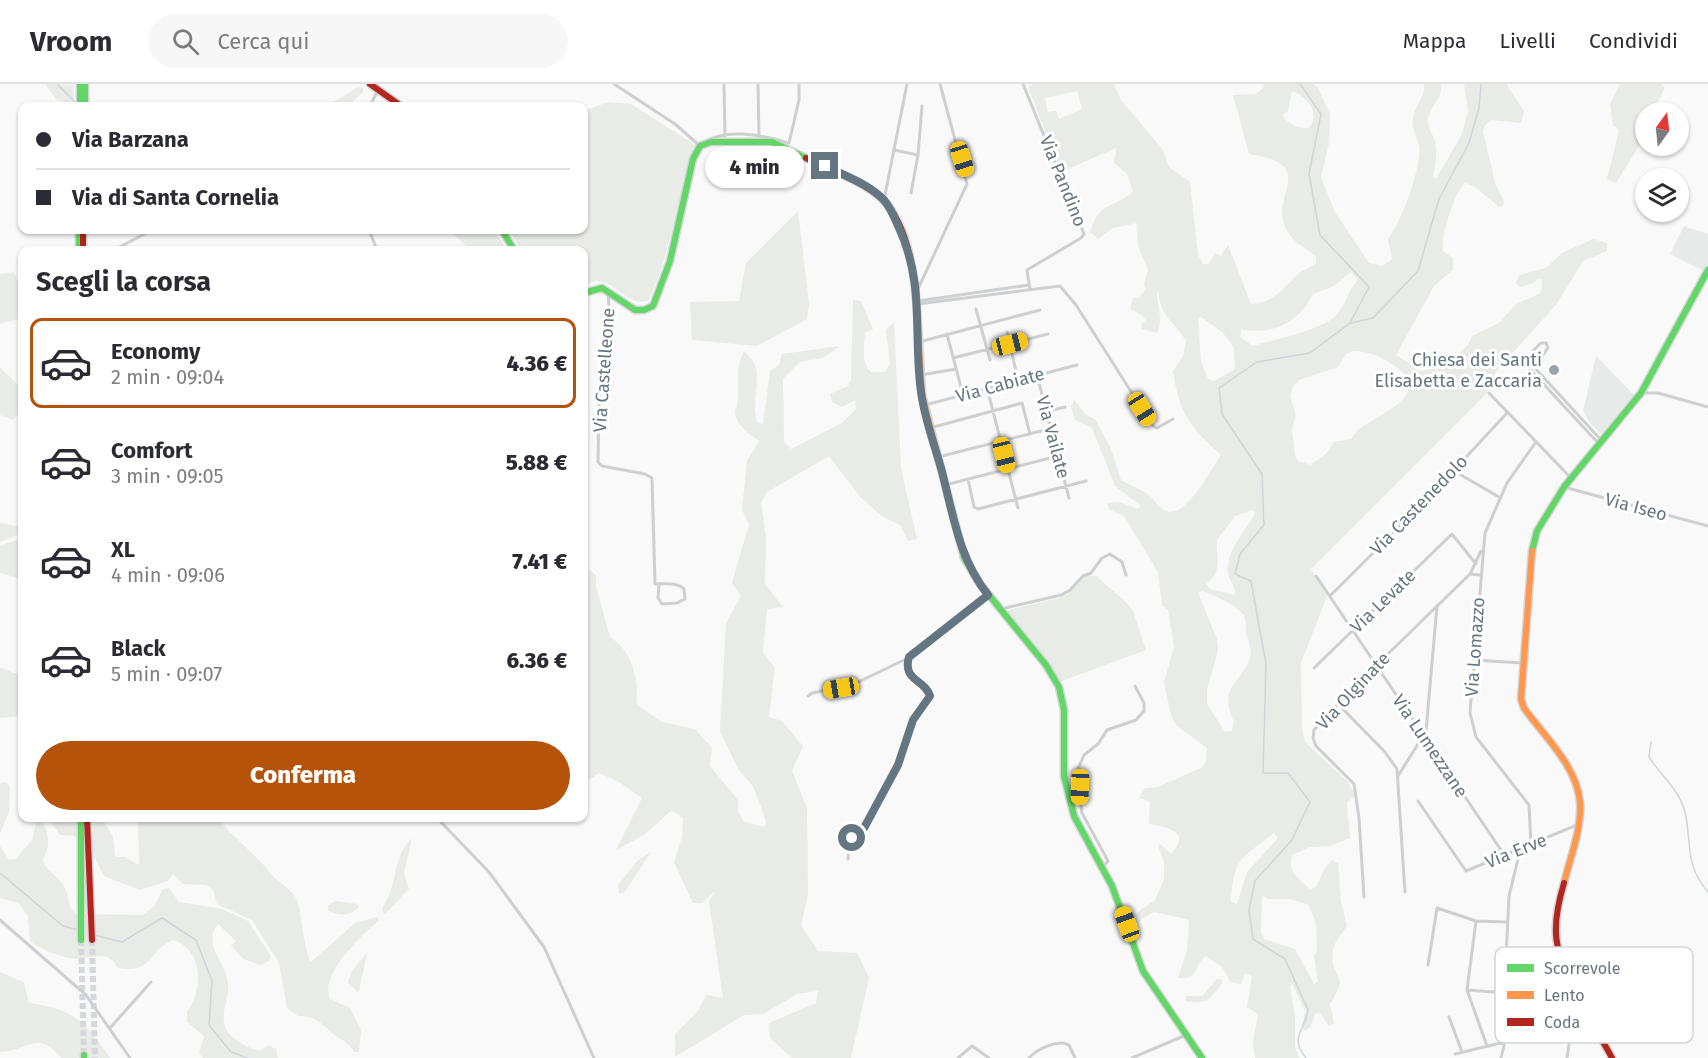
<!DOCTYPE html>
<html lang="it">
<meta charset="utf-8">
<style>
:root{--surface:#fff;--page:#f7f7f7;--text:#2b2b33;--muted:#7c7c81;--line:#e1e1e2;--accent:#b45309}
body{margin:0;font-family:"Fira Sans",sans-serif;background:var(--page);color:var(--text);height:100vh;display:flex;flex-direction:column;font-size:22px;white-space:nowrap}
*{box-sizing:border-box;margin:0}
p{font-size:20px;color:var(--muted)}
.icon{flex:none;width:33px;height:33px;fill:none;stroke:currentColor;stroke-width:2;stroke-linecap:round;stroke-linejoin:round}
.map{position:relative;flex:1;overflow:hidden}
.side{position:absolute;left:18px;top:162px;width:570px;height:576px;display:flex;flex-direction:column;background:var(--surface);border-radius:12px;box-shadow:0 2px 4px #0004}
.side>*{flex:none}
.banner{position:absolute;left:18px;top:18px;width:570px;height:132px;border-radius:12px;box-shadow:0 2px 4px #0004;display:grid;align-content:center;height:132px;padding:0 18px;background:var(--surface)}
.needle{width:39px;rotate:15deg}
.buttons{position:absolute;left:1635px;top:18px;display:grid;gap:12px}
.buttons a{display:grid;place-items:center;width:54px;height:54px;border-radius:50%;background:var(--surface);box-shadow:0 2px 4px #0004;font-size:30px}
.end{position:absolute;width:27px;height:27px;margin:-14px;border:8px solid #657683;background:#fff;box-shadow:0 0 0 3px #fff}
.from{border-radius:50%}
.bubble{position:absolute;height:42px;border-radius:21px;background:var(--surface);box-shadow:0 2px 4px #0004;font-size:20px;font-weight:800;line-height:42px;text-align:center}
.car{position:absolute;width:18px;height:36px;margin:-18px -9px;border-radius:8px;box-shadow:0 0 4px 2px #0007;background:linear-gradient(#f5c518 24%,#345 0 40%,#f5c518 0 76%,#345 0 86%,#f5c518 0)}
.banner b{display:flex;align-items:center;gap:21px;height:57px;font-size:22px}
.banner b+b{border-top:2px solid var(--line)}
.banner i{width:15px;height:15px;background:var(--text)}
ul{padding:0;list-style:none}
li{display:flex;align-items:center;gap:18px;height:90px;margin:0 12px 9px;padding:0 6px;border:3px solid transparent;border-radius:12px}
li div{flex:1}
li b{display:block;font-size:22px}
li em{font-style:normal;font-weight:800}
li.selected{border-color:var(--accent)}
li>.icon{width:54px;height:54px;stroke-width:1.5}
h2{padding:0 18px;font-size:27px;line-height:72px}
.button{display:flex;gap:12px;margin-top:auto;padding:12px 18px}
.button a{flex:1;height:69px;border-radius:36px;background:var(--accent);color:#fff;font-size:24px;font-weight:800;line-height:69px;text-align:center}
header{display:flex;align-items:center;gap:36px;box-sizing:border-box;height:84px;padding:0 30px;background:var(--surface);border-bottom:2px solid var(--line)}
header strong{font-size:28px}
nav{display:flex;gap:33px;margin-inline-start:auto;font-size:21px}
.search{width:420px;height:54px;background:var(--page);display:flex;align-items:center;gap:15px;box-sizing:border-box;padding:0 21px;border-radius:33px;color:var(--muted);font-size:22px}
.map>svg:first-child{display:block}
</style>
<header>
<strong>Vroom</strong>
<div class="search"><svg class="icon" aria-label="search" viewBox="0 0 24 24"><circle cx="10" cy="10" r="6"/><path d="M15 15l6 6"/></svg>Cerca qui</div>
<nav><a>Mappa</a><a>Livelli</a><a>Condividi</a></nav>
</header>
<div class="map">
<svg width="1708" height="974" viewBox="0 0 1708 974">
<rect width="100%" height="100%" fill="#f9f9f9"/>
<!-- built -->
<path fill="#e8e9e9" d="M1684 142 1708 150V189L1670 170Z
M1596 272 1635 312 1605 349 1601 350 1591 340 1583 327Z"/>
<!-- green -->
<path fill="#e8ebe6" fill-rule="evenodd" d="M45 0 73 1 75 22H68L65 18 57 16Z
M1033 0H1114L1121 16 1163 66 1169 83 1190 98 1198 171 1203 180H1209L1215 169 1221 172 1228 161 1251 220C1273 219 1282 206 1296 192 1301 187 1310 184 1316 179V172C1308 166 1295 159 1290 151 1262 113 1325 82 1249 70L1233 11 1256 10 1264 3 1263 0H1313L1318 4 1330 30 1329 59 1321 94 1335 128 1369 179 1382 182 1392 175 1388 155C1401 139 1422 83 1419 62 1417 53 1412 45 1413 35 1414 22 1426 13 1424 0H1441C1444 16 1426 24 1428 40 1428 44 1432 49 1434 54 1438 67 1436 78 1433 92L1436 95 1462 50 1468 26 1464 0H1506L1524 27 1521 39 1492 36 1485 41 1483 47 1495 99 1504 117 1503 122 1499 123 1474 102 1465 99C1455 106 1440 155 1443 167L1453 174V186L1434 202 1396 271 1421 287 1432 285 1457 271 1468 261 1472 252 1499 239 1516 220 1539 210 1542 205V196L1538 195 1534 199 1520 203 1516 200 1519 191 1546 184 1562 169 1593 155 1607 159V167L1583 177 1556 221 1497 286 1486 310 1311 485 1327 512 1301 579 1302 644 1305 658 1349 699 1355 712 1347 718 1350 754 1330 762 1310 763 1292 771C1287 788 1298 794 1310 805L1316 803 1324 786 1332 776 1338 779 1341 818 1347 842C1343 848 1334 858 1333 866 1328 894 1352 888 1330 920L1334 939 1329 942 1320 929 1315 930 1311 942 1305 947 1302 943 1305 927 1292 899 1290 903 1295 932V962L1299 974H1255L1253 958 1258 930 1247 923 1252 892 1245 889 1241 901 1230 897 1222 883 1206 872C1194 881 1198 897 1178 894L1187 866 1189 837 1187 835 1154 828 1134 840 1131 833 1155 816 1164 795V778L1158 762 1160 760 1171 770C1192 748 1168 743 1149 740L1150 717 1139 714 1145 704 1158 703 1203 683 1206 677 1207 664 1176 641 1171 631 1164 598 1174 563 1168 526 1162 522 1158 488 1124 432 1110 426 1107 419 1120 418 1137 425 1141 422 1115 402 1092 344 1075 336 1071 322 1074 316 1086 331 1095 335 1111 365 1121 396C1129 401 1138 404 1146 409 1154 414 1158 424 1166 427 1186 435 1211 385 1221 371 1190 343 1179 329 1173 287L1183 272 1186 257C1176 239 1159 232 1159 209L1157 208C1157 223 1164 235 1157 249L1142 245 1141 240 1146 236 1142 231 1130 225 1133 214H1139L1146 205 1144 200 1148 186 1138 162 1137 139 1113 144 1098 155 1090 148C1101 114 1113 127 1133 107L1127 90 1114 79 1116 64 1068 85 1064 95 1028 3ZM1077 7 1082 25 1059 35 1056 27 1048 28 1045 14ZM1292 7C1308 14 1321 28 1309 44 1300 45 1287 40 1282 31L1288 27ZM1351 188 1358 196C1348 206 1347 218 1339 228 1327 246 1274 255 1253 262L1240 253 1241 245C1272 252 1300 238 1313 210L1334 202ZM1201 233 1222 248 1231 259 1234 265 1235 285 1214 297 1208 295 1201 278 1198 234ZM1353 267C1368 267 1383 273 1396 283 1436 310 1375 332 1361 344 1357 346 1354 351 1351 355L1334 358 1326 370 1310 381 1298 377 1295 372 1292 345 1296 330 1290 313 1293 302 1299 296 1338 283 1346 270ZM1253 426 1255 429C1246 446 1225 469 1228 489 1229 497 1236 503 1235 511L1210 505 1206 500C1223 487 1216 475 1217 456L1235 432ZM1202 507C1213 511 1241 522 1245 534 1247 540 1244 546 1247 552 1250 561 1253 570 1248 579 1234 606 1220 604 1234 638L1232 647 1225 648 1207 620V605L1218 567 1217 555 1198 509ZM1274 749 1278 754 1247 788 1237 820 1231 818C1234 773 1240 776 1274 749ZM1262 812 1269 815H1290L1309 821 1316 839 1317 868 1314 871 1318 898 1314 900 1295 865 1264 855 1261 849Z
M1620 0H1662L1665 4 1652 28H1646L1645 40 1639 51 1644 54 1616 99 1607 95 1619 46 1613 41 1610 20Z
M358 3 363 4V8L348 22H327Z
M608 18 631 20 695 61C676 112 672 169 648 217 622 224 612 184 584 202V166H522L508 146H584V27Z
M798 127 809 219 807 235 757 262 692 256 690 218 739 217 746 179Z
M449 146H493L502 157 505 166H470Z
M14 188 22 209V234L0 240V190Z
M853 216 861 217 873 245 865 249C864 261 861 280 871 288H885L890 280 886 246 894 238 901 384 917 455 908 457 900 441 882 432 860 413 829 372 767 408 761 419 766 453 765 500 783 523 767 525 763 569 775 584 769 633 782 637 803 662 792 687 807 724 808 810 801 841 818 867 857 869 869 894 851 974H792L770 954 769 939 816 919 818 907 797 910 763 930 744 931 675 973V950L698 927 706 911 723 914 709 817 715 807 702 819H693L674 778 682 753 683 734 672 726 644 751 616 766 642 714 619 698 599 689 584 699V482L596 491V503L610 553C633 567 638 595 637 621L662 638 695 645 712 664 710 682 738 716V727L744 738 765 743 766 737 753 702 738 685 720 647 726 539 741 512 732 499 749 440 742 426 747 377 759 357C750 351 740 344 736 333 733 325 738 322 738 315 739 298 735 285 744 268 769 286 749 310 757 338L763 340 770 287 779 281 782 270 840 262 823 274 800 278 783 295 784 358 791 365 842 339 856 325 855 316 842 323 832 318 830 310 848 302 851 296Z
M0 284 22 304V325L13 336 0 331Z
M0 439 22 443V449L0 458Z
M22 455V495L0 489V461Z
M1087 491 1096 492 1126 518 1133 527 1146 566 1059 598 1047 577 1004 527 1059 514 1067 510Z
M0 583 14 589H22V632L0 634Z
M6 698 10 703 9 728 0 750V699Z
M48 734H102L113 753 115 773H125L139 781 138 734H217C233 754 255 769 271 790 278 798 293 806 297 816 301 828 305 871 311 878L355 839 377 833 379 836C361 853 320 888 330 915L350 924 361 946 359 968H354C349 959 345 958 336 952 323 942 317 931 298 932L287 924 279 879 252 836 217 820 213 805 206 801 183 800 173 790 168 797 140 806 104 792 93 771 74 752 60 751Z
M41 735C49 750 51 761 43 776 46 788 60 793 65 804 70 814 66 822 77 830L143 831 154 822 163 805 169 804 179 818 222 825 248 837 271 872 269 877 261 881 243 875 231 861 236 857 218 840C201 860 227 878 228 900 230 915 219 929 226 945 230 955 250 965 260 967L268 961 276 965 278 974H203L199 969 204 952 187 938V928C204 906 203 865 173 856 145 868 156 889 118 884 106 862 89 878 70 874 60 873 37 863 30 857L28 833 19 819 0 814V762L9 776 16 775 32 756 36 738Z
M412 754 404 790 409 805 384 831 382 824C399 802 391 773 412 754Z
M651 768 624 809 619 810 618 801 638 776Z
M335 817 357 820 359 823C350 832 339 833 328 826V822Z
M367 869 359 907 357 908 348 898 352 887Z
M0 888 24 898 29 919C73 925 85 937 110 974H61C37 944 28 967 0 968Z
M1217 895 1222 896V899C1209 916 1208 921 1186 917V912H1202Z"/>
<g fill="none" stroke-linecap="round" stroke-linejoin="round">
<!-- stream -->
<path stroke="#ced6d9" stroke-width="1.5" d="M57 0 77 20
M1300 0 1321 30 1309 90 1320 151 1369 203 1350 239 1310 269 1257 278 1219 304 1222 330 1262 390 1264 441 1240 470 1235 490 1251 497 1266 580 1263 689H1288L1310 718 1292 756 1255 797 1249 826 1253 855 1285 875 1308 926C1306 946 1288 952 1306 974
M1351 239 1373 234 1418 187 1439 115 1469 59 1479 24 1481 0
M1651 658 1649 673C1661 692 1679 705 1685 728 1692 759 1684 780 1708 808
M0 789 63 842 78 846
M94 851 122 858 162 834 196 856 212 897 209 941 231 968 247 974"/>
<!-- highway-tunnel -->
<path stroke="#d4d8dc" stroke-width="6" stroke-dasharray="6 3" stroke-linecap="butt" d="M81 856 84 971
M92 856 95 974"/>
<!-- fast casing -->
<g stroke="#d5d6d7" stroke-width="9">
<path id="fast" d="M80 0V22
M85 0V22
M79 146V166
M502 146 514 166
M584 209 602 204 635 226H644L653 222 670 177 693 75 700 62 711 58H772L806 74
M959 454 964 474 980 500 1046 581 1059 603 1064 626V692L1074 732 1112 802 1143 887 1202 974
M1532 467 1537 447 1564 403 1641 309 1708 186
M81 734V856
M84 971V974"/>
</g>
<!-- slow casing -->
<g stroke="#d5d6d7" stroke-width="9">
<path id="slow" d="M917 227 922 311 959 454
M1532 467 1521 615 1524 624C1544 652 1577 682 1580 718 1582 745 1570 774 1564 799"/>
</g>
<!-- jam casing -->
<g stroke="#d5d6d7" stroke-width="9">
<path id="jam" d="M370 0 401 22
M806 74C830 86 861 96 881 114 908 139 915 192 917 227
M83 146V166
M87 734 92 856
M1564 799C1559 816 1555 833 1556 850 1558 888 1594 940 1612 974"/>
</g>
<!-- street -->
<path stroke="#cecfd0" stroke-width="3" d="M614 0 675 40 700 62C720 42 764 51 788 59
M724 0 725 52
M758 0 759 52
M1023 0 1084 150 1081 154 1027 186 1030 205
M370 22 378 6
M789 59 799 16V0
M894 66 918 71
M911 109 918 71 922 22
M884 116 907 0
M369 146 377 166
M114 166 152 146
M608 207 609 224 599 316 598 378 602 382 645 390 652 394 655 500C665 500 677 498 684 505L685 515 677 519 662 520 658 514 659 500
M917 207 967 100 940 0
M918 217 1029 201
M918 220 1060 202 1076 221 1153 342 1157 344 1173 335
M976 225 990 276
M1007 248 1018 296
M947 250 963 311
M919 258 1040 226
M953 274 1048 250
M921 291 956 285
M1037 291 1069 414
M987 304 1018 424
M1489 309 1571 394
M1641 309H1658L1708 323
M925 321 1077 281
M1045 328 1065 323
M930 344 1022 319 1030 350
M1599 360 1525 280 1526 274 1541 259H1546L1548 264 1534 283 1602 357
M938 373 1049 345
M1454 387 1499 413
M968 395 974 423 978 425 1086 397
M945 401 1058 372
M1564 403 1708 442
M1470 490 1481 467
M1316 492 1505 772
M1330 512 1431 411 1507 329
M1001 525 1061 511 1070 506 1083 492 1091 489 1102 474 1110 470 1122 478 1126 491
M1474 576 1523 579
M1314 584 1452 450 1476 480
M808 612 812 609 852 601 908 574
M1338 620 1385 668 1397 685 1405 808
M1398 692 1426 647 1437 522
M1418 717 1466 787 1577 741
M437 734 489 788 544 863 594 974
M1531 762 1529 721 1476 653 1470 629 1485 449 1507 399 1536 358
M1520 767 1509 812 1506 875 1527 953
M848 775 850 757 864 744 898 681 913 636 930 612 928 607 908 589 909 573 988 511
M1102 784 1108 777 1082 729 1077 687 1084 671 1098 660 1107 646 1136 636 1144 627V619L1135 602
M1364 813 1359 734 1354 700 1316 662 1313 654 1314 646 1355 602 1470 490 1480 491
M0 836 86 911 130 974
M1476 837 1467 906 1487 962
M1428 881 1437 824 1476 837 1507 838
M1467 906 1493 908 1514 903
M1449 933 1462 968
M110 944 151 898
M1455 970 1546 948 1572 939 1574 905
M958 974 972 962 989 974
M1029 974C1037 965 1058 955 1069 961L1075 974
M1132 974 1186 951
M1501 974 1505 958
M1567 974 1572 939"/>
<!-- fast -->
<use href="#fast" stroke="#63d668" stroke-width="6"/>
<!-- slow -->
<use href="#slow" stroke="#ff974d" stroke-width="6"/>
<!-- jam -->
<use href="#jam" stroke="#b3261e" stroke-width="6"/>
</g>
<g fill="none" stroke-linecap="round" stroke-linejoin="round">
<!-- route -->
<path stroke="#657683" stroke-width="8" d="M825 82C845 92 869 100 884 116 891 124 895 135 899 144 924 199 914 243 920 300 923 329 933 357 941 384 953 429 958 473 988 511L909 573C902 597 925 595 930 612L913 636 898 681 864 744 852 754"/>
</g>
<!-- markers -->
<circle fill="#99a4ac" stroke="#fff" stroke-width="2" cx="1554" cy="286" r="6"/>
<g text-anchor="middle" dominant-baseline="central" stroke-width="6" stroke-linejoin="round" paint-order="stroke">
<!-- street labels -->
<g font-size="18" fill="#657683" stroke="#fff">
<text transform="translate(1063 97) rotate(68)">Via Pandino</text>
<text transform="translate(604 286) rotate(-86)">Via Castelleone</text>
<text transform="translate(1000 301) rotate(-15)">Via Cabiate</text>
<text transform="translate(1053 353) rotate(75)">Via Vailate</text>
<text transform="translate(1419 421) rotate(-46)">Via Castenedolo</text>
<text transform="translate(1636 423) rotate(15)">Via Iseo</text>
<text transform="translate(1383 517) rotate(-44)">Via Levate</text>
<text transform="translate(1475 563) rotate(-86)">Via Lomazzo</text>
<text transform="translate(1353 607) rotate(-47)">Via Olginate</text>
<text transform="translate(1430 662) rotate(56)">Via Lumezzane</text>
<text transform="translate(1516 767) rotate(-22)">Via Erve</text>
</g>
<!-- poi labels -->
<g font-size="18" fill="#657683" stroke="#fff" text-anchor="end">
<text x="1542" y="276">Chiesa dei Santi<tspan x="1542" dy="21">Elisabetta e Zaccaria</tspan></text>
</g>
</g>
<!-- legend -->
<rect x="1495" y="863" width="198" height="96" rx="9" fill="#fff" stroke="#d1d6da" stroke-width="1.5"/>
<rect x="1507" y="880" width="27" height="8" fill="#63d668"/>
<rect x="1507" y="907" width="27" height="8" fill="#ff974d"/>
<rect x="1507" y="934" width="27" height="8" fill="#b3261e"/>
<g font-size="16" fill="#657683">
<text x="1544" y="890">Scorrevole</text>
<text x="1544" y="917">Lento</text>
<text x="1544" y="944">Coda</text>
</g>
</svg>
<div class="buttons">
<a><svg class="needle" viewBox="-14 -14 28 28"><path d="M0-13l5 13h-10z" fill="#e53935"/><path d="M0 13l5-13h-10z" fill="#7c7c81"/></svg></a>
<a><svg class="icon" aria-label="layers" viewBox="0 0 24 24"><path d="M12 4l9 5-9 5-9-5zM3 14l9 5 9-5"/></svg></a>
</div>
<i class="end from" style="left:852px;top:754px"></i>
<i class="end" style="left:825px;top:82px"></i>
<div class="bubble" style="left:705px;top:62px;width:99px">4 min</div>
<i class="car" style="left:962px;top:75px;rotate:163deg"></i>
<i class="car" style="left:1010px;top:260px;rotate:76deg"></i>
<i class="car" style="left:1142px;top:325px;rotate:148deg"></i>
<i class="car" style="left:1004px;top:371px;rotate:166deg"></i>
<i class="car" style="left:841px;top:604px;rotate:260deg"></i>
<i class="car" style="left:1080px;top:703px;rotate:182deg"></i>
<i class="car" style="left:1127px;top:840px;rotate:340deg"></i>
<div class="banner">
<b><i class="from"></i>Via Barzana</b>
<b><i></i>Via di Santa Cornelia</b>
</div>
<section class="side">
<h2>Scegli la corsa</h2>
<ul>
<li class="selected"><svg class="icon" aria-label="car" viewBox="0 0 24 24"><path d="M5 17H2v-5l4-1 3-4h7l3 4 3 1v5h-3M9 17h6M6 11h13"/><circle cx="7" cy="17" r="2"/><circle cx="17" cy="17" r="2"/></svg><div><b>Economy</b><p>2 min · 09:04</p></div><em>4.36 €</em></li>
<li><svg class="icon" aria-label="car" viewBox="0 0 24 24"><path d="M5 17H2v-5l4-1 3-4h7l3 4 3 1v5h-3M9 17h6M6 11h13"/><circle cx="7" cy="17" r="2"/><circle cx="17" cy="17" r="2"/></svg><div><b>Comfort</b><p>3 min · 09:05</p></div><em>5.88 €</em></li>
<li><svg class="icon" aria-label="car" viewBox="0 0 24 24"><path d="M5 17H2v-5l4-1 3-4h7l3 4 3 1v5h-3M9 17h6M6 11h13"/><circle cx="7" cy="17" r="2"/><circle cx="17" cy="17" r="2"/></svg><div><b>XL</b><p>4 min · 09:06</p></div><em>7.41 €</em></li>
<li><svg class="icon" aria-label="car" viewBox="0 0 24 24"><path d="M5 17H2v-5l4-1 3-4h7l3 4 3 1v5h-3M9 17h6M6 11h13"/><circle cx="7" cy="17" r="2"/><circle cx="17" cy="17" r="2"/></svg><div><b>Black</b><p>5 min · 09:07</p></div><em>6.36 €</em></li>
</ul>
<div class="button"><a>Conferma</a></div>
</section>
</div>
